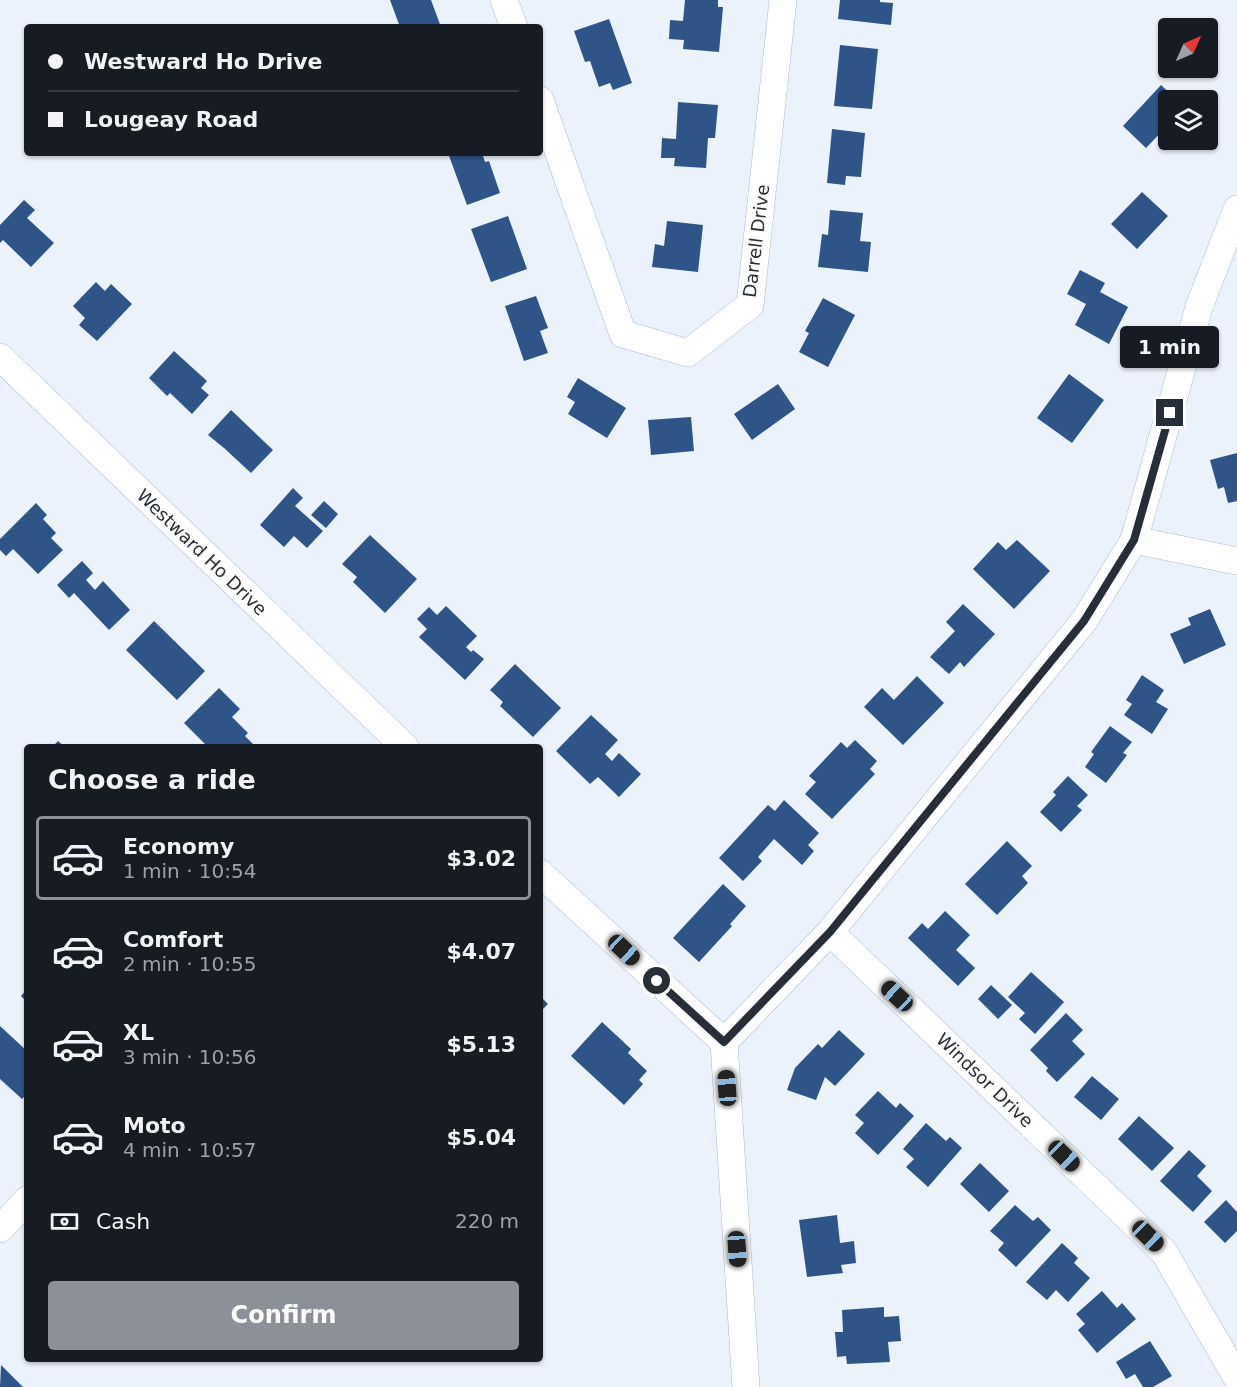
<!DOCTYPE html>
<meta charset="utf-8">
<style>
:root{--surface:#171b24;--page:#20242c;--text:#f1f3f6;--muted:#9ea1a6;--line:#363941;--accent:#8c9099}
body{margin:0;font-family:"DejaVu Sans",sans-serif;background:var(--page);color:var(--text);height:100vh;display:flex;flex-direction:column;font-size:22px;white-space:nowrap}
*{box-sizing:border-box;margin:0}
p{font-size:20px;color:var(--muted)}
.icon{flex:none;width:33px;height:33px;fill:none;stroke:currentColor;stroke-width:2;stroke-linecap:round;stroke-linejoin:round}
.map{position:relative;flex:1;overflow:hidden}
.drawer{position:absolute;left:24px;top:744px;width:519px;height:618px;display:flex;flex-direction:column;background:var(--surface);border-radius:6px;box-shadow:0 2px 4px #0004}
.drawer>*{flex:none}
.hud{position:absolute;left:24px;top:24px;width:519px;height:132px;border-radius:6px;box-shadow:0 2px 4px #0004;display:grid;align-content:center;height:132px;padding:0 24px;background:var(--surface)}
.needle{width:39px;rotate:45deg}
.tools{position:absolute;left:1158px;top:18px;display:grid;gap:12px}
.tools a{display:grid;place-items:center;width:60px;height:60px;border-radius:6px;background:var(--surface);box-shadow:0 2px 4px #0004;font-size:30px}
.end{position:absolute;width:27px;height:27px;margin:-14px;border:8px solid #272e38;background:#fff;box-shadow:0 0 0 3px #fff}
.from{border-radius:50%}
.bubble{position:absolute;height:42px;border-radius:6px;background:var(--surface);box-shadow:0 2px 4px #0004;font-size:20px;font-weight:700;line-height:42px;text-align:center}
.car{position:absolute;width:18px;height:36px;margin:-18px -9px;border-radius:8px;box-shadow:0 0 4px 2px #0007;background:linear-gradient(#222 24%,#8ab4d8 0 40%,#222 0 76%,#8ab4d8 0 86%,#222 0)}
.hud b{display:flex;align-items:center;gap:21px;height:57px;font-size:22px}
.hud b+b{border-top:2px solid var(--line)}
.hud i{width:15px;height:15px;background:var(--text)}
ul{padding:0;list-style:none}
li{display:flex;align-items:center;gap:18px;height:84px;margin:0 12px 9px;padding:0 12px;border:3px solid transparent;border-radius:6px}
li div{flex:1}
li b{display:block;font-size:22px}
li em{font-style:normal;font-weight:700}
li.on{border-color:var(--accent)}
li>.icon{width:54px;height:54px;stroke-width:1.5}
h2{padding:0 24px;font-size:27px;line-height:72px}
.pay{display:flex;align-items:center;gap:15px;height:66px;padding:0 24px;font-size:22px}
.pay p{margin-inline-start:auto}
.button{display:flex;gap:12px;margin-top:auto;padding:12px 24px}
.button a{flex:1;height:69px;border-radius:6px;background:var(--accent);color:#fff;font-size:24px;font-weight:700;line-height:69px;text-align:center}
.map>svg:first-child{display:block}
</style>
<div class="map">
<svg width="1237" height="1387" viewBox="0 0 1237 1387">
<rect width="100%" height="100%" fill="#ebf2fc"/>
<!-- building -->
<path fill="#2f5488" d="M390 0H431L441 27H400Z
M685 0H718V7H723L719 52 683 49 684 40 669 39 670 20 683 21Z
M840 0H880V2L893 3 891 25 838 19Z
M609 19 632 83 613 90 610 83 599 87 590 61 585 62 574 31Z
M840 45 878 49 872 109 834 106Z
M1161 85 1177 100H1168V125L1146 148 1123 126Z
M678 102 718 105 715 138H708L706 168 674 166 675 158H661L662 138 676 139Z
M832 129 865 133 861 177 846 176 845 185 827 183Z
M448 153H482L485 162 489 161 500 193 467 205Z
M1142 192 1168 216 1137 249 1111 224Z
M24 200 35 210 27 218 54 243 31 267 3 240 0 243V225Z
M830 210 863 213 860 241 871 242 868 272 818 267 822 234 828 235Z
M508 216 527 269 491 282 471 229Z
M667 221 703 225 698 272 652 267 655 244 664 246Z
M1080 270 1105 283 1100 292 1128 307 1109 344 1075 325 1086 304 1067 294Z
M96 282 105 291 111 284 132 304 97 341 79 325 85 318 73 306Z
M536 296 548 328 540 331 548 353 524 361 505 306Z
M823 298 855 315 828 367 799 352 809 333 805 331Z
M174 351 207 381 201 388 209 395 192 414 170 393 167 396 149 378Z
M1069 374 1104 400 1072 443 1037 418Z
M578 378 626 408 607 438 568 414 575 402 567 397Z
M778 384 795 409 752 440 734 414Z
M231 410 273 450 251 473 224 448 208 435Z
M691 417 694 451 651 455 648 420Z
M1237 453V501L1228 503 1224 487 1218 489 1210 460Z
M293 488 303 498 295 506 323 531 307 548 294 536 284 547 260 525Z
M324 501 338 514 326 528 311 515Z
M36 503 47 515 43 519 56 533 51 538 63 550 38 574 13 549 6 556 0 550V539Z
M370 535 417 579 385 613 353 582 357 577 342 564Z
M1017 540 1050 571 1014 609 973 569 998 542 1006 550Z
M82 561 93 573 86 580 95 590 103 581 130 610 109 630 74 593 69 598 57 585Z
M963 604 995 634 964 667 960 662 949 674 930 657 955 631 946 622Z
M446 606 477 636 466 647 471 652 473 650 484 659 465 680 419 637 427 629 417 619 429 607 437 615Z
M1210 609 1226 645 1184 664 1170 634 1191 625 1188 618Z
M154 621 205 671 177 700 126 650Z
M515 664 561 708 533 737 500 706 503 702 490 690Z
M1142 675 1164 690 1156 702 1168 709 1152 734 1124 715 1132 704 1126 700Z
M917 676 944 703 903 745 864 707 882 688 894 700Z
M219 688 240 709 232 717 248 733 245 736 256 747H208L184 723Z
M591 715 618 740 605 754 612 761 619 753 641 774 619 797 598 777 590 784 556 751Z
M1110 726 1132 742 1123 753 1127 755 1106 783 1085 767 1094 754 1091 752Z
M855 740 877 761 870 769 875 774 832 819 805 794 816 782 809 776 841 742 847 748Z
M58 741 65 747H52Z
M1068 776 1088 795 1077 806 1082 810 1061 832 1040 812 1056 795 1053 792Z
M784 800 819 833 808 845 814 851 802 865 774 839 758 857 762 861 743 881 719 858 768 805 775 811Z
M1007 841 1032 866 1022 876 1028 883 997 915 965 884Z
M723 884 746 906 730 924 732 926 699 962 673 938Z
M945 911 970 935 956 950 975 968 958 986 908 938 922 923 928 929Z
M1031 972 1064 1002 1035 1034 1019 1019 1025 1013 1008 997Z
M991 985 1012 1005 998 1019 978 999Z
M27 989V1002L21 996Z
M540 996 548 1004 540 1012Z
M1066 1013 1083 1030 1072 1041 1085 1054 1057 1082 1046 1071 1048 1068 1030 1050Z
M602 1022 631 1049 628 1053 647 1071 639 1080 643 1084 624 1105 571 1056Z
M0 1026 27 1051V1094L22 1099 0 1079Z
M839 1030 865 1054 835 1086 825 1077 816 1100 787 1090 795 1068 818 1044 822 1048Z
M1092 1076 1119 1099 1101 1120 1074 1097Z
M878 1091 896 1108 900 1103 914 1116 878 1155 855 1133 864 1123 855 1115Z
M1139 1116 1174 1148 1152 1171 1118 1139Z
M926 1123 946 1141 950 1137 962 1148 928 1187 906 1167 914 1159 903 1149Z
M1189 1150 1206 1166 1197 1176 1212 1191 1193 1212 1160 1181Z
M980 1163 1009 1191 989 1212 960 1184Z
M1226 1200 1237 1212V1231L1225 1243 1204 1222Z
M1015 1205 1033 1221 1038 1217 1051 1230 1016 1267 998 1250 1004 1243 990 1231Z
M837 1215 840 1243 854 1241 856 1263 841 1265 843 1273 807 1277 799 1220Z
M1062 1243 1078 1258 1074 1263 1090 1278 1068 1302 1056 1290 1047 1300 1026 1282Z
M1102 1291 1117 1308 1122 1303 1136 1319 1097 1353 1078 1330 1085 1324 1076 1314Z
M884 1307V1317L899 1316 901 1341 888 1342 890 1362 847 1364 846 1356 837 1357 835 1332H843L842 1310Z
M1150 1341 1172 1376 1153 1387H1143L1135 1374 1126 1379 1116 1362Z
M1 1365 23 1387H0Z"/>
<g fill="none" stroke-linecap="round" stroke-linejoin="round">
<!-- minor casing -->
<g stroke="#a8b9d1" stroke-width="28">
<path id="minor" d="M504 0 514 27
M540 100 623 334 688 353 750 305 783 0
M0 357 405 747
M1134 540 1237 561
M540 873 724 1042
M830 932 1164 1252 1237 1378
M0 1229 27 1200
M746 1387 724 1042 830 932 1084 621 1134 540 1199 307 1237 209"/>
</g>
<!-- minor -->
<use href="#minor" stroke="#fff" stroke-width="27"/>
</g>
<g fill="none" stroke-linecap="round" stroke-linejoin="round">
<!-- route -->
<path stroke="#272e38" stroke-width="8" d="M657 981 724 1042 830 932 1084 621 1134 540 1170 413"/>
</g>
<g text-anchor="middle" dominant-baseline="central" stroke-width="6" stroke-linejoin="round" paint-order="stroke">
<!-- street labels -->
<g font-size="18" fill="#272e38" stroke="#fefefe">
<text transform="translate(756 241) rotate(-83)">Darrell Drive</text>
<text transform="translate(202 552) rotate(44)">Westward Ho Drive</text>
<text transform="translate(985 1080) rotate(44)">Windsor Drive</text>
</g>
</g>
</svg>
<div class="tools">
<a><svg class="needle" viewBox="-14 -14 28 28"><path d="M0-13l5 13h-10z" fill="#e53935"/><path d="M0 13l5-13h-10z" fill="#9ea1a6"/></svg></a>
<a><svg class="icon" aria-label="layers" viewBox="0 0 24 24"><path d="M12 4l9 5-9 5-9-5zM3 14l9 5 9-5"/></svg></a>
</div>
<i class="end from" style="left:657px;top:981px"></i>
<i class="end" style="left:1170px;top:413px"></i>
<div class="bubble" style="left:1120px;top:326px;width:99px">1 min</div>
<i class="car" style="left:624px;top:950px;rotate:133deg"></i>
<i class="car" style="left:897px;top:996px;rotate:313deg"></i>
<i class="car" style="left:727px;top:1088px;rotate:356deg"></i>
<i class="car" style="left:1064px;top:1156px;rotate:134deg"></i>
<i class="car" style="left:1148px;top:1236px;rotate:134deg"></i>
<i class="car" style="left:737px;top:1249px;rotate:176deg"></i>
<div class="hud">
<b><i class="from"></i>Westward Ho Drive</b>
<b><i></i>Lougeay Road</b>
</div>
<section class="drawer">
<h2>Choose a ride</h2>
<ul>
<li class="on"><svg class="icon" aria-label="car" viewBox="0 0 24 24"><path d="M5 17H2v-5l4-1 3-4h7l3 4 3 1v5h-3M9 17h6M6 11h13"/><circle cx="7" cy="17" r="2"/><circle cx="17" cy="17" r="2"/></svg><div><b>Economy</b><p>1 min · 10:54</p></div><em>$3.02</em></li>
<li><svg class="icon" aria-label="car" viewBox="0 0 24 24"><path d="M5 17H2v-5l4-1 3-4h7l3 4 3 1v5h-3M9 17h6M6 11h13"/><circle cx="7" cy="17" r="2"/><circle cx="17" cy="17" r="2"/></svg><div><b>Comfort</b><p>2 min · 10:55</p></div><em>$4.07</em></li>
<li><svg class="icon" aria-label="car" viewBox="0 0 24 24"><path d="M5 17H2v-5l4-1 3-4h7l3 4 3 1v5h-3M9 17h6M6 11h13"/><circle cx="7" cy="17" r="2"/><circle cx="17" cy="17" r="2"/></svg><div><b>XL</b><p>3 min · 10:56</p></div><em>$5.13</em></li>
<li><svg class="icon" aria-label="car" viewBox="0 0 24 24"><path d="M5 17H2v-5l4-1 3-4h7l3 4 3 1v5h-3M9 17h6M6 11h13"/><circle cx="7" cy="17" r="2"/><circle cx="17" cy="17" r="2"/></svg><div><b>Moto</b><p>4 min · 10:57</p></div><em>$5.04</em></li>
</ul>
<div class="pay"><svg class="icon" aria-label="cash" viewBox="0 0 24 24"><path d="M3 7h18v10H3z"/><circle cx="12" cy="12" r="2"/></svg>Cash<p>220 m</p></div>
<div class="button"><a>Confirm</a></div>
</section>
</div>
